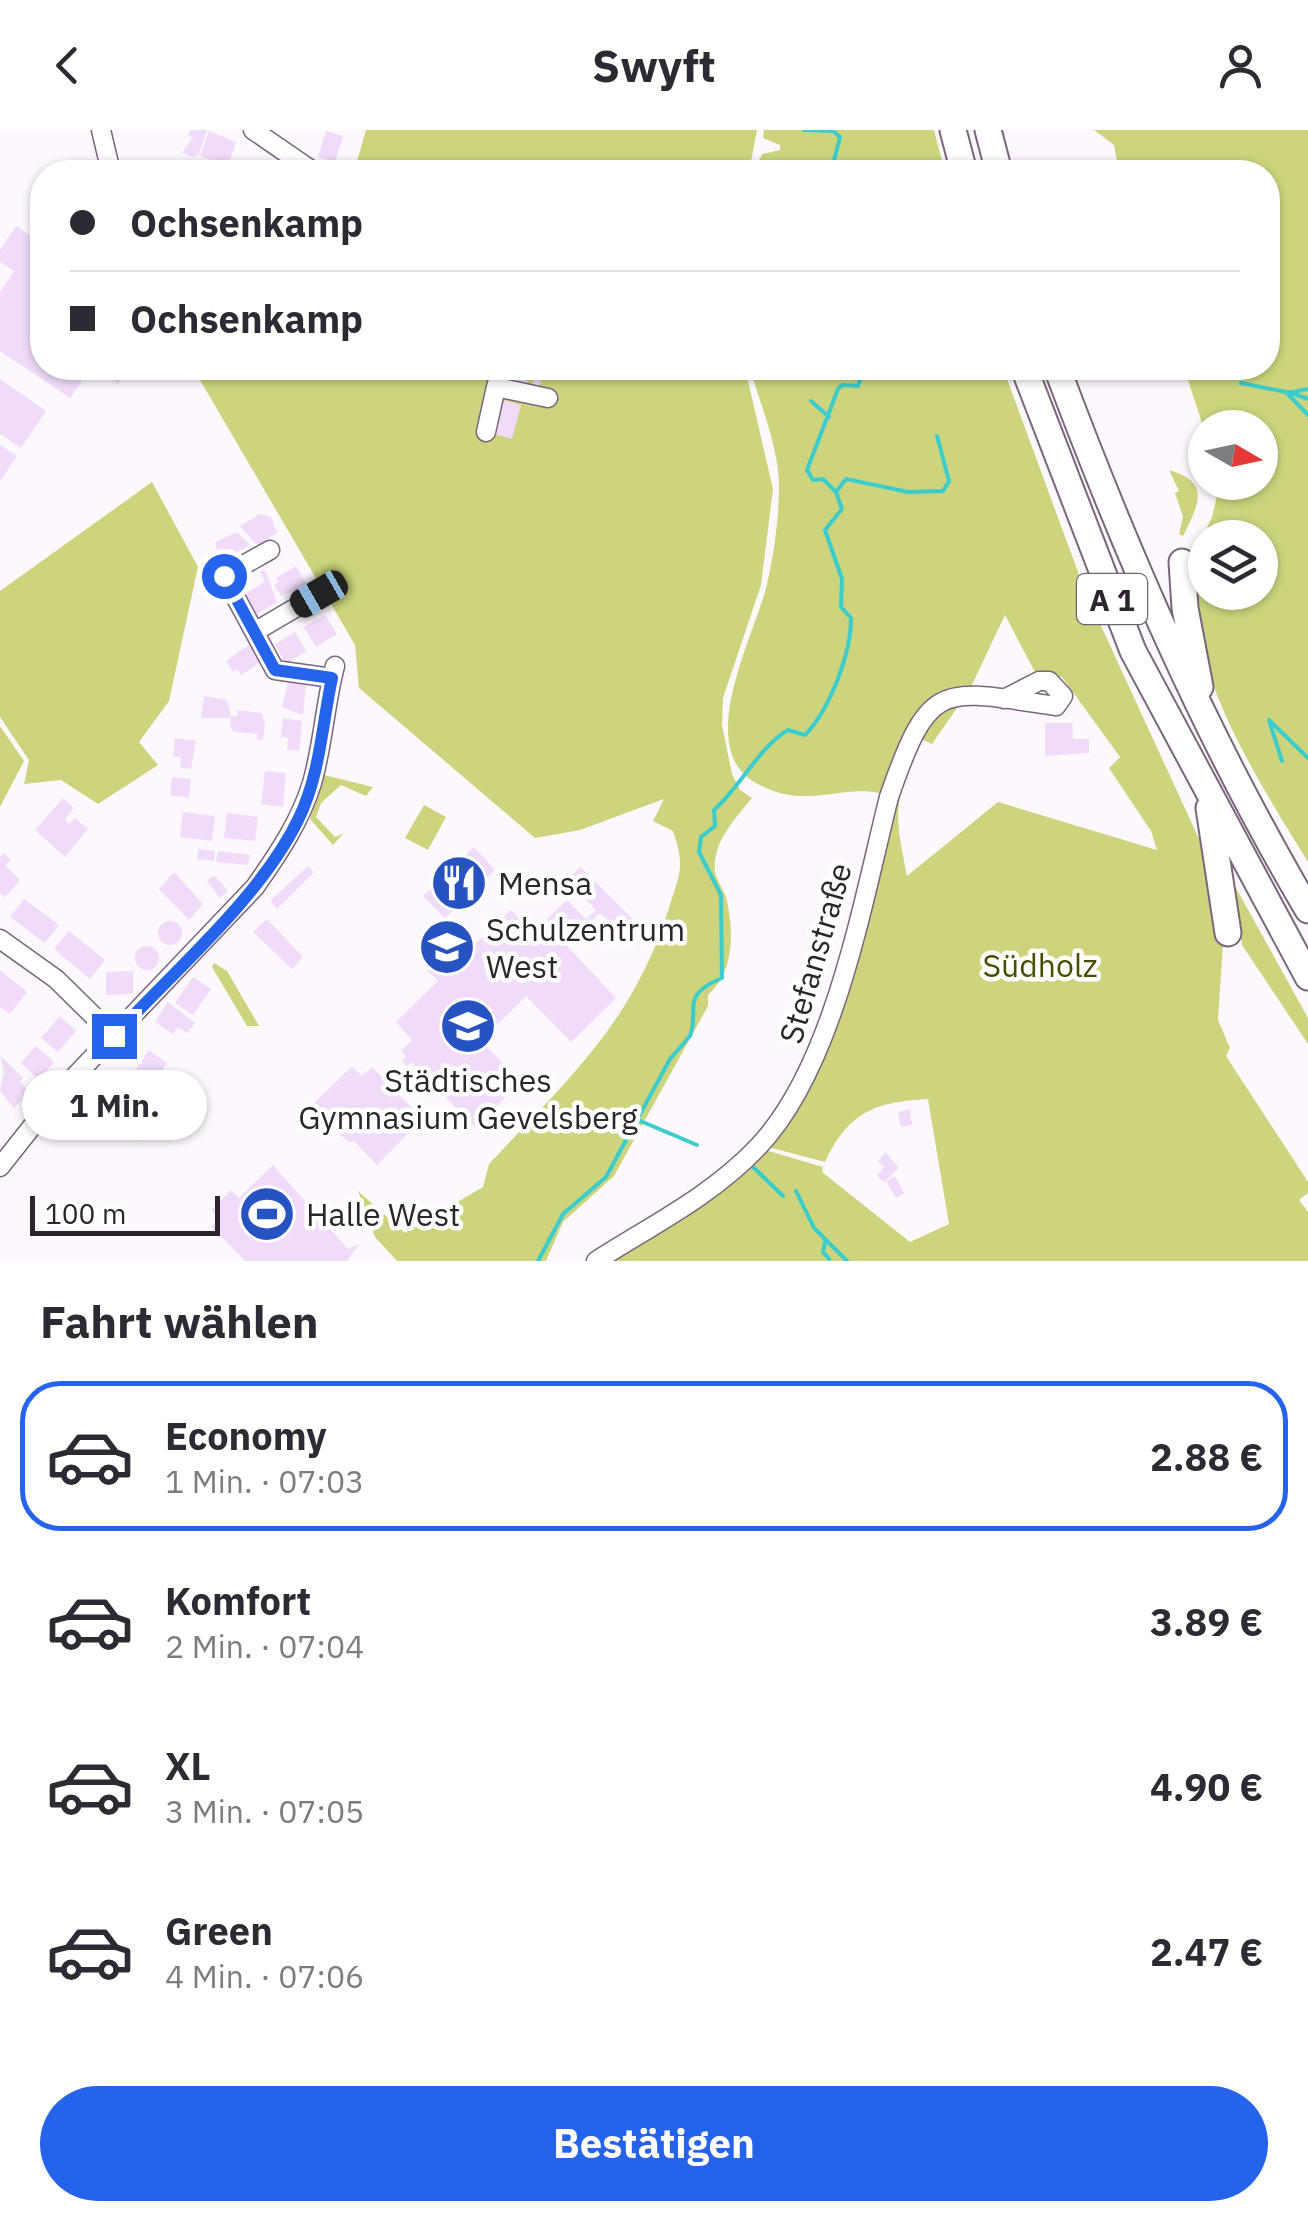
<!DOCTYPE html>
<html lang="de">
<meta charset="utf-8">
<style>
:root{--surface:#fff;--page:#f7f7f7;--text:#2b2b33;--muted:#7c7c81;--line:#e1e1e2;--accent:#2563eb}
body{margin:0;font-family:"IBM Plex Sans",sans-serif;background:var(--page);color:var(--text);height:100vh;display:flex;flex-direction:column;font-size:38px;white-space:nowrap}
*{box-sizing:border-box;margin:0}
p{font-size:32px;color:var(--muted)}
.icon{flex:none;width:55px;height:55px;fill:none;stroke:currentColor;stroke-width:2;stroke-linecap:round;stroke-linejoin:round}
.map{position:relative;height:1131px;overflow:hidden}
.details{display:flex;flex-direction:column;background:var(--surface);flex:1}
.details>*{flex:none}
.hud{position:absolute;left:30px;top:30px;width:1250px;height:220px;border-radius:40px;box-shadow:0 2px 8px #0004;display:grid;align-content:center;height:220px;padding:0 40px;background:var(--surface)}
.needle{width:65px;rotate:99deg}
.fabs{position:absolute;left:1188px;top:280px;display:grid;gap:20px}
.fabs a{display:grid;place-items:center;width:90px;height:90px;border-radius:50%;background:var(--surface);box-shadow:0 2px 8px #0004;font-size:50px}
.scale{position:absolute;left:30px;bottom:25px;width:190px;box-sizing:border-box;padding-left:10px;border:5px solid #2d252d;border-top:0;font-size:28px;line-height:35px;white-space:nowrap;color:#2d252d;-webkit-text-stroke:8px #fff;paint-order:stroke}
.end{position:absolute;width:45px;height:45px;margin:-22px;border:12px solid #2563eb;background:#fff;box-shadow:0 0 0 5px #fff}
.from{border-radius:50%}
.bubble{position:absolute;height:70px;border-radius:35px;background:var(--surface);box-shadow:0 2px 8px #0004;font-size:32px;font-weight:800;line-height:70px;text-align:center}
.car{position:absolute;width:30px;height:60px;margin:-30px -15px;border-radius:12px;box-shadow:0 0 8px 2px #0007;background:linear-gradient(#222 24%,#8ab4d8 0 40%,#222 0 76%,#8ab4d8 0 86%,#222 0)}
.hud b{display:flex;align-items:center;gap:35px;height:95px;font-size:38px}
.hud b+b{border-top:2px solid var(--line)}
.hud i{width:25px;height:25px;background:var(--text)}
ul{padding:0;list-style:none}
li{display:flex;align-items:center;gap:30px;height:150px;margin:0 20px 15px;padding:0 20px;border:5px solid transparent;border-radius:40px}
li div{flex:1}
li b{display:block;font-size:38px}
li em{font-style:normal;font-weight:800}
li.selected{border-color:var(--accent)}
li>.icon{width:90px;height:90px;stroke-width:1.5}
h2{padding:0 40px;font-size:45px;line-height:120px}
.button{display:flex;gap:20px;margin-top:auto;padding:20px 40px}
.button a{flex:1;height:115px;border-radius:60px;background:var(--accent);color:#fff;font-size:40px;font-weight:800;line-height:115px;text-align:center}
header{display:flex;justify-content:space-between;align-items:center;height:130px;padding:0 40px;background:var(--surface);font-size:45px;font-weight:800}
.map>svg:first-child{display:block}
</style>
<header><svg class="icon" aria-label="back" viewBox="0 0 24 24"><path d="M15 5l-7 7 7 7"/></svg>Swyft<svg class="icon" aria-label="person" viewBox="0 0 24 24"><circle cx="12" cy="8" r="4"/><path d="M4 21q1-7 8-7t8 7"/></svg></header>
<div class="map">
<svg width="1308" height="1131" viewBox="0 0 1308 1131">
<rect width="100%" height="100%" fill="#fdf8fd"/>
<!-- green -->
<path fill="#cdd47d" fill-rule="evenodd" d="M366 0H757L749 42H354Z
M764 0H934L945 42H754L762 24 780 20V15L763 8Z
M1094 0H1308V732C1271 672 1221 593 1204 525 1196 495 1198 464 1199 433L1192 431 1212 387 1220 353 1260 352V298H1205V302L1184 238H1268V42H1119L1114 15ZM1205 408H1260V462H1205Z
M193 238H745L773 359 761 455 723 568 722 595 732 644 740 660 752 668C735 689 712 712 715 742 717 752 725 761 727 771 734 804 734 842 708 865V876L614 1046 563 1092 546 1131H397L375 1107 358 1061 405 1103 483 1057 489 1034C567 950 632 894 668 781 679 745 686 738 673 701L653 691 664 669 580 700 535 708 359 558 355 515Z
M750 238H1003L1085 461 1200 711 1223 814 1218 890 1230 918 1226 926 1308 1052V1063L1299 1070 1308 1082V1131H591L762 1019 823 1037 822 1042 910 1112 949 1094 928 969C874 972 849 982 825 1032L764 1016 820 933 895 668C848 647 811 684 756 653 692 618 756 503 767 454 774 424 779 387 779 356 779 318 760 274 750 238ZM1005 485 1036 544 1062 547 1120 627 1109 638 1151 701 1157 720 998 672 907 746C893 677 894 675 921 609L932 614 970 559Z
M1169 340C1209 352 1201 370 1183 406L1179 404 1183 387 1175 363 1179 361Z
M152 352 198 437 169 571 139 612 158 635 98 674 61 650 24 654 29 630 0 587V461Z
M0 596 24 631 0 677Z
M324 645 373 657 366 666 341 655 321 673 316 687 335 707 343 704 333 715 310 689Z
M424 675 446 687 428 720 405 708Z
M1235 756 1308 888V914L1242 815Z
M214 833 227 841 259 896H247L212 837Z"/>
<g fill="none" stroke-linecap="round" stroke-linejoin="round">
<!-- stream -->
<path stroke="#3ccccc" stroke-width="4" d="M804 0 833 1 840 7 831 42
M1241 253 1286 262 1308 285
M1289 262 1308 269
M1293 262 1308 259
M811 271 829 287
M836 362 846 349 908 362 943 361 949 351 937 306
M1282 631 1269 590 1308 628
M638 990 697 1015
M751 1035 783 1066
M796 1061 814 1098 847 1131
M825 1112 823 1122 829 1129
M538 1131 563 1084 606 1047 670 929 690 906C700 878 679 866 722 848L721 765 699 722 701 707 715 696 714 680C741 656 759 617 788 600L805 605C830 579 851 524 851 488L841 477 842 449 825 400 842 379 836 362 823 349 813 350 807 340 838 259 842 255 858 256 864 238"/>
</g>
<!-- building -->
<path fill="#f0dbfa" d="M190 0H207L199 24 193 27 182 23 193 7 188 6Z
M209 1 236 12 226 42 207 36 209 29 200 26Z
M326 1 343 6 335 32 318 27Z
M16 96 42 113V238H91L70 268 0 221V162L14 141 0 132V120Z
M93 238H129L118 254Z
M510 238H544L539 258 532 256 536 241 530 240 525 260 509 256 510 251 503 249Z
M0 249 46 281 21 318 0 304Z
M504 270 521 275 512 309 495 304Z
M0 315 17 326 0 351Z
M260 384 271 387 277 403 257 415 240 396Z
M237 402 250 415 220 432 215 412Z
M296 436 307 455 281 466 274 455 279 452 276 448Z
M265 440 277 472 257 484 235 457 239 454 246 463 255 458 265 452 260 442Z
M325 485 337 504 316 517 304 497Z
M295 502 306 521 286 534 275 514Z
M250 514 253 518 258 515 265 527 261 532 241 545 238 539 233 542 226 531Z
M289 548 306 555 303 585 282 577Z
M204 566 227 570 231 586 237 587V580L261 583 265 594 263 610H257L258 604 235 602 230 598 231 588H201Z
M283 588 302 591 299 621 287 619 288 608 281 607Z
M1045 593H1072L1073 609H1089V623L1045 626Z
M175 608 196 611 191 639 180 638 181 627 173 626Z
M265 641 286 643 283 677 261 674Z
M172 647 191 649 189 668 170 665Z
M63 668 74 678 65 689 69 694 75 688 88 699 65 727 35 700Z
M183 682 215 686 212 711 180 707Z
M227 683 258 687 255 711 224 708Z
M474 717 495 740 445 788 423 766Z
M198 719 215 721 214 731 197 729Z
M218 721 250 725 248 735 216 732Z
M4 723 11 730 5 735 20 750 5 767 0 763V727Z
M308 736 314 742 277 779 270 771Z
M581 737 641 798 628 811 600 783 567 816 616 868 571 912 526 866 481 911 521 952 475 997 411 932 407 936 402 931 406 926 401 921 412 910 396 892 438 851 427 840 450 816 468 821 511 780 538 809 542 805 536 800 567 770 586 789 596 780 567 749Z
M174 742 203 774 189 790 159 759Z
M214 745 228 761 220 768 207 751Z
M24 769 59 795 45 813 10 787Z
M267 789 303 827 292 839 253 802Z
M158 803a12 12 0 1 1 24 0a12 12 0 1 1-24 0Z
M69 801 105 830 90 849 54 819Z
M135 828a12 12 0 1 1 24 0a12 12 0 1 1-24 0Z
M0 840 27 862 10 884 0 877Z
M133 841V864L106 865V842Z
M193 847 211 859 193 885 175 873Z
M168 872 195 893 187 903 178 897 173 904 155 892Z
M60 886 76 901 58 922 41 908Z
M36 916 54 932 39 950 21 933Z
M149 920 167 933 152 955 134 942Z
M0 925 23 948 20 952 29 962 14 978 0 961 4 942Z
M352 936 362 946 372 937 423 989 377 1035 354 1011 349 1012 308 979Z
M128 949 146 961 128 989 110 977Z
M177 973 187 977 174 1000 165 996Z
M910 979 912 995 901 997 898 982Z
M138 993 146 998 137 1011 129 1006Z
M885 1022 899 1038 884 1052 877 1046 884 1037 878 1032Z
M273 1035 348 1119 359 1114 347 1131H245L211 1096 219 1088 211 1080 231 1060 239 1068Z
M895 1046 904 1063 896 1068 886 1051Z"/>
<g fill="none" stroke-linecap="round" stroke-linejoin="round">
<!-- minor casing -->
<g stroke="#79667b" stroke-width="21">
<path id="minor" d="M101 0 111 42
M253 0 314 42
M502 238 496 257 548 268
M486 302 496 257
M270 420 224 446 275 540 332 548
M256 501 319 464
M0 809 56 849 114 906
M0 1037 57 965 255 757C278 724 300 692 312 653 323 615 325 574 335 536
M596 1131C652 1095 710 1067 757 1018 834 938 862 774 889 667 930 549 940 559 1056 576L1063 566 1049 551H1039L1004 569"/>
</g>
<!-- highway casing -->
<g stroke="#79667b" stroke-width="29">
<path id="highway" d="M953 0 964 42
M988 0 999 42
M1024 238 1133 521 1308 847
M1057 238C1127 425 1206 607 1308 780
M1182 432 1185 478 1200 557
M1209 678 1228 803"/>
</g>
<!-- minor -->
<use href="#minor" stroke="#fff" stroke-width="18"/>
<!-- highway -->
<use href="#highway" stroke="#fff" stroke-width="25"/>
</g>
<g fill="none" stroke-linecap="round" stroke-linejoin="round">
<!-- route -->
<path stroke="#2563eb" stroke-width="12" d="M114 906C173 842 260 768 298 690 320 646 322 595 332 548L275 540 224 446"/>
</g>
<!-- icons -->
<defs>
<g id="restaurant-disc" transform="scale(2.875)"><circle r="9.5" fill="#2752c1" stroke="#fff"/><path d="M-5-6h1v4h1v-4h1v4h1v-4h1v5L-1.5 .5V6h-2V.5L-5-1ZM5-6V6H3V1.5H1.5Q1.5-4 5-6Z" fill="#fff"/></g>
<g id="school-disc" transform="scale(2.875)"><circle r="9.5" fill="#2752c1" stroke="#fff"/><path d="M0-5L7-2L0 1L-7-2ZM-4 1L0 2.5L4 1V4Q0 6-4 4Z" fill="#fff"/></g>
<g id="stadium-disc" transform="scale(2.875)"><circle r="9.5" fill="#2752c1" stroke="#fff"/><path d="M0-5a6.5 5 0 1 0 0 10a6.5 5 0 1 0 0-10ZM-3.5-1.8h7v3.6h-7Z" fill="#fff"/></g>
</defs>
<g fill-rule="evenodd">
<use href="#restaurant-disc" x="459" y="753"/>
<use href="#school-disc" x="447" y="817"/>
<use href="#school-disc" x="468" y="896"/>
<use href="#stadium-disc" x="267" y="1084"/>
</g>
<g text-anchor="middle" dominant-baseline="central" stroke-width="9" stroke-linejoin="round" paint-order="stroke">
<!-- shield labels -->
<rect fill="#fff" stroke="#6c666c" stroke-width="2.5" x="1077" y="444" width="70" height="50" rx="8"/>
<g font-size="30" font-weight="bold" fill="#2d252d">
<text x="1112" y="469">A 1</text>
</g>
<!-- poi labels -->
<g font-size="32" fill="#2d252d" stroke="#fff" text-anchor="start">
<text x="498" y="753">Mensa</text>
<text x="486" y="799">Schulzentrum<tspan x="486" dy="37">West</tspan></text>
<text x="468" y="950" text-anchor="middle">Städtisches<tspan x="468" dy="37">Gymnasium Gevelsberg</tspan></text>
<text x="306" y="1084">Halle West</text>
</g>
<!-- street labels -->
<g font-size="32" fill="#2d252d" stroke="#fff">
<text transform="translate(815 823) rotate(-74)">Stefanstraße</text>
</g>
<!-- park labels -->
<g font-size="32" fill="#494d01" stroke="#fff">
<text x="1040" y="835">Südholz</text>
</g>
</g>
</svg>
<div class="fabs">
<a><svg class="needle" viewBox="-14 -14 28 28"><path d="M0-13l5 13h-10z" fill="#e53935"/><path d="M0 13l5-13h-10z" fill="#7c7c81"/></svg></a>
<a><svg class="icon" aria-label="layers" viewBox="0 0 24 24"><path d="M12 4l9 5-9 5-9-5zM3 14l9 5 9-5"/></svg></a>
</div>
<div class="scale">100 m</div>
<i class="end from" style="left:224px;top:446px"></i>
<i class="end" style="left:114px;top:906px"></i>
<div class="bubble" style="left:22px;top:940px;width:185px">1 Min.</div>
<i class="car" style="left:319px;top:464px;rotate:240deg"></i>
<div class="hud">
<b><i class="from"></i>Ochsenkamp</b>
<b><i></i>Ochsenkamp</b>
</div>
</div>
<section class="details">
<h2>Fahrt wählen</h2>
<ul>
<li class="selected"><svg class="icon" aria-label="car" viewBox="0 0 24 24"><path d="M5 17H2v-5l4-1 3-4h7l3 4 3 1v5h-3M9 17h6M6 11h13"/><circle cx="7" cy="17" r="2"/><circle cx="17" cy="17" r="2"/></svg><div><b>Economy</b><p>1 Min. · 07:03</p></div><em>2.88 €</em></li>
<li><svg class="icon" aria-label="car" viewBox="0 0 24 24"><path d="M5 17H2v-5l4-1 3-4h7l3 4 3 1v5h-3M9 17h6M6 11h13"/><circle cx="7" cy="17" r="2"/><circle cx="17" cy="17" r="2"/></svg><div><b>Komfort</b><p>2 Min. · 07:04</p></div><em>3.89 €</em></li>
<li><svg class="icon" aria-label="car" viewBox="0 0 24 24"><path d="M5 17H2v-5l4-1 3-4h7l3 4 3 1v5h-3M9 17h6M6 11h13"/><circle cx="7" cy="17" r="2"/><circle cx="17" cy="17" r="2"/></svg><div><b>XL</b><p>3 Min. · 07:05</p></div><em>4.90 €</em></li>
<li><svg class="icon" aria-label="car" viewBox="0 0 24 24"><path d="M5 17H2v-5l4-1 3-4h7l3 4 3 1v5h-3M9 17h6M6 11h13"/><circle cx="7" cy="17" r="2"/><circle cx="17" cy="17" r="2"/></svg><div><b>Green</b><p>4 Min. · 07:06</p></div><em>2.47 €</em></li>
</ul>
<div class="button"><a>Bestätigen</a></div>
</section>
